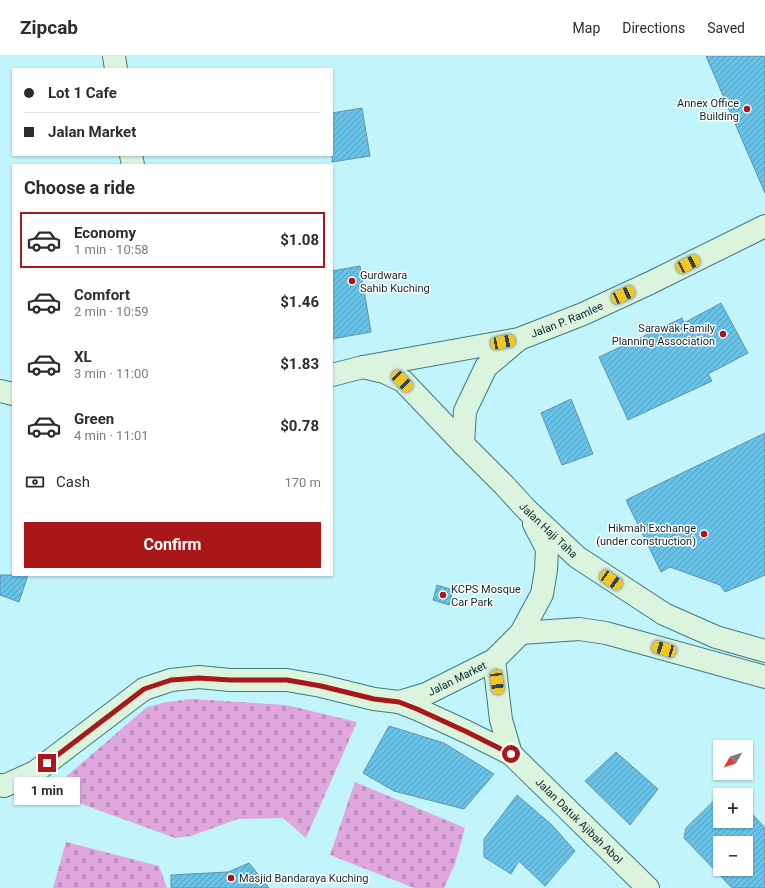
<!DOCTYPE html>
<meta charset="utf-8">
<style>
:root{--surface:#fff;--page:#f2f2f3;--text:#2b2b33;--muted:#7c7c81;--line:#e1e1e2;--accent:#aa1718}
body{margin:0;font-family:Roboto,sans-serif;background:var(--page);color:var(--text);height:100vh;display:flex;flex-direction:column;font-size:15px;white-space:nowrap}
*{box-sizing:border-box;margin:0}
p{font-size:13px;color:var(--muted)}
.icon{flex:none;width:22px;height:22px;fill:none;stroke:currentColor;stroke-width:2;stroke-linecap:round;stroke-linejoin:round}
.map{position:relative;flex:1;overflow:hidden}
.panel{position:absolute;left:12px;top:108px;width:321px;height:412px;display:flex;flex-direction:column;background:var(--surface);border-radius:0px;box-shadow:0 1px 3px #0004}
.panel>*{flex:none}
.banner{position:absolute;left:12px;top:12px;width:321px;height:88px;border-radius:0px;box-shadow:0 1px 3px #0004;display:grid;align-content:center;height:88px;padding:0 12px;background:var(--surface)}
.needle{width:26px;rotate:231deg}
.tools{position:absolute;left:713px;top:684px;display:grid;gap:8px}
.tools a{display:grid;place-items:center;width:40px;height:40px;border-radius:0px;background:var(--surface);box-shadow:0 1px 3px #0004;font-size:20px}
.end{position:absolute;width:18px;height:18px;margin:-9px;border:5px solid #aa1718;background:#fff;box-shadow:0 0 0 2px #fff}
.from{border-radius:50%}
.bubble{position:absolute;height:28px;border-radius:0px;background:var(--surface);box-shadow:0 1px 3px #0004;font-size:13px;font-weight:700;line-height:28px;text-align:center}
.car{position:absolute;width:12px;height:24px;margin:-12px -6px;border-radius:5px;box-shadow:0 0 3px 1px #0007;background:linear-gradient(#f5c518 24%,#345 0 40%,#f5c518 0 76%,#345 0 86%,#f5c518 0)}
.banner b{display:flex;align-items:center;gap:14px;height:38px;font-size:15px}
.banner b+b{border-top:1px solid var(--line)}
.banner i{width:10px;height:10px;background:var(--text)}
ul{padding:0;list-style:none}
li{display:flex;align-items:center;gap:12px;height:56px;margin:0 8px 6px;padding:0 4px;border:2px solid transparent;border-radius:0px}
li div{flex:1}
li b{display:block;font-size:15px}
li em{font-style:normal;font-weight:700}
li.selected{border-color:var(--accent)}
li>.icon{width:36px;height:36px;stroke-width:1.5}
h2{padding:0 12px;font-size:18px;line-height:48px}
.pay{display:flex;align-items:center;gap:10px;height:44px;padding:0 12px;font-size:15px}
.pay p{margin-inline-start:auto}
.cta{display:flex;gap:8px;margin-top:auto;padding:8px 12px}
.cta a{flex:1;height:46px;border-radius:0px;background:var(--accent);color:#fff;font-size:16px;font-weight:700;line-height:46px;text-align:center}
header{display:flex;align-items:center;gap:24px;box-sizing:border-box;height:56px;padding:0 20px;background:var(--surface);border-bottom:1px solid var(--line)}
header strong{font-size:19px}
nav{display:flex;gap:22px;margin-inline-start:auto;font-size:14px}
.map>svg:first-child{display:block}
</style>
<header>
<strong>Zipcab</strong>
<nav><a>Map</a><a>Directions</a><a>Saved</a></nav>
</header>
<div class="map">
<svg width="765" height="832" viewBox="0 0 765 832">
<defs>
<pattern id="cemetery-stones" width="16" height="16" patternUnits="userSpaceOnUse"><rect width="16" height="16" fill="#dfa7dd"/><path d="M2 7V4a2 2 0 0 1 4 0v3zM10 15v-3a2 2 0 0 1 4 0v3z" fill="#be90be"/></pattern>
<pattern id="building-hatch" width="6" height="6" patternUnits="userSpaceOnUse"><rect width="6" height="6" fill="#6ac2e7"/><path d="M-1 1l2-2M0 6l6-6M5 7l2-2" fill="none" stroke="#559dbb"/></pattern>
</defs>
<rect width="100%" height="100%" fill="#c2f4fc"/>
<!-- cemetery -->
<path fill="url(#cemetery-stones)" d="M191 643 286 649 357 666 306 782 283 762 238 763 191 780 175 782 65 742 60 735 61 725 147 651 167 646Z
M355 726 465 772 455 808 444 832H414L330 799Z
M66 786 159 810 167 832H53Z"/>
<!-- building -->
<path fill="url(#building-hatch)" stroke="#6094ab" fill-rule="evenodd" d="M706 0H765V137Z
M362 52 370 100 332 106V57Z
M360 210 371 276 332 283V215Z
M721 247 748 297 708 318 712 325 628 364 599 301 682 262 684 267Z
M571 343 593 398 562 409 541 357Z
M765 377V519L725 536 720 529 670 511 661 516 626 444Z
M0 519H28L19 546 0 539Z
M437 529 453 534 449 549 433 544Z
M389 670 444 687 494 718 464 753 394 735 363 717Z
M616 696 658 733 630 769 585 725Z
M723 736H733L735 739H720V765H746V751L765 772V832H732L684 782 686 772ZM720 787H746V813H720Z
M517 739 552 769 575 795 545 830 519 805 511 818 484 801V783Z
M249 807 269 832H171V819L228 816Z"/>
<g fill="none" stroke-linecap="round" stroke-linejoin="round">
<!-- secondary casing -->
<g stroke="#3c7a83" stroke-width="24">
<g id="secondary">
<path d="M114 0 116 13"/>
<path d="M131 99 133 109"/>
<path id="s1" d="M363 311 384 316 403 325 463 388 505 430 526 453 577 501 664 558 716 581 765 595"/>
<path id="s2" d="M332 319 363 311 519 283 583 258 650 227 765 170"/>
<path d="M0 335 13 338"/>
<path d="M463 388 465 355 486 311 518 284"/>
<path d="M521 577 579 573 606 577 765 621"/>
<path id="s3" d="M399 646 417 653 467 676 511 698 648 832"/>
<path d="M511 698 501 664 494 604 521 577 542 538 546 514 547 493 534 468"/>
<path id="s4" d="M0 729 4 730 35 716 144 633 171 624 199 621 230 624H287L321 630 374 643 399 646 426 638 494 604"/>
</g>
</g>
<!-- secondary -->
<use href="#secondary" stroke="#daf4de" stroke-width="22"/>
</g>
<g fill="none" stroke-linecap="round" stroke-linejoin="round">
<!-- route -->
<path stroke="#aa1718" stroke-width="5" d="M47 707 144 633 171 624 199 622 230 624H287L321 630 374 643 399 646 417 653 467 676 511 698"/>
</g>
<!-- markers -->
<g fill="#aa1718" stroke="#fff" stroke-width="1.5">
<circle cx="747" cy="53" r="4"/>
<circle cx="352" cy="225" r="4"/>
<circle cx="723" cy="278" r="4"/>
<circle cx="704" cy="478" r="4"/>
<circle cx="443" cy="539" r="4"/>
<circle cx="231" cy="822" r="4"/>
</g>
<g text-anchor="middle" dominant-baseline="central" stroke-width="3" stroke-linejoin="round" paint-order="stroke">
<!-- poi labels -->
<g font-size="11" fill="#0b262a" stroke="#fff" text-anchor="end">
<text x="739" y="47">Annex Office<tspan x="739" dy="13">Building</tspan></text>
<text x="360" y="219" text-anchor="start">Gurdwara<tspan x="360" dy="13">Sahib Kuching</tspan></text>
<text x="715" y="272">Sarawak Family<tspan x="715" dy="13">Planning Association</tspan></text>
<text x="696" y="472">Hikmah Exchange<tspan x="696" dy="13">(under construction)</tspan></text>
<text x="451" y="533" text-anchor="start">KCPS Mosque<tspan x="451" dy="13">Car Park</tspan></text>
<text x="239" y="822" text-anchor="start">Masjid Bandaraya Kuching</text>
</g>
<!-- street labels -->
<g font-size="11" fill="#0b262a" stroke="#fff">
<text stroke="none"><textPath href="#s2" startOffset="242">Jalan P. Ramlee</textPath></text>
<text stroke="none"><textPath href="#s1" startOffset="251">Jalan Haji Taha</textPath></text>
<text stroke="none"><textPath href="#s4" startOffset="497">Jalan Market</textPath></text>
<text stroke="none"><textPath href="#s3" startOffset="219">Jalan Datuk Ajibah Abol</textPath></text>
</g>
</g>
</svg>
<div class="tools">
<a><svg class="needle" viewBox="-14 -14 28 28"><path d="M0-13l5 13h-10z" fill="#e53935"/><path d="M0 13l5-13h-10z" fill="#7c7c81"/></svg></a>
<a>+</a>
<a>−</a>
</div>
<i class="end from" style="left:511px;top:698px"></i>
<i class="end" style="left:47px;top:707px"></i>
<div class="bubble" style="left:14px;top:721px;width:66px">1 min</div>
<i class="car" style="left:688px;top:208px;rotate:64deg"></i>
<i class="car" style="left:623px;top:239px;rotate:65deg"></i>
<i class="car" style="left:503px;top:286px;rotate:79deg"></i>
<i class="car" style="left:402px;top:325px;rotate:136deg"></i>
<i class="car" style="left:611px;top:524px;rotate:124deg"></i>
<i class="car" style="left:664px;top:593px;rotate:286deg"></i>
<i class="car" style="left:497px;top:626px;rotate:173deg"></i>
<div class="banner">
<b><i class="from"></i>Lot 1 Cafe</b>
<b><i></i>Jalan Market</b>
</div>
<section class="panel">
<h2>Choose a ride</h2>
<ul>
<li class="selected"><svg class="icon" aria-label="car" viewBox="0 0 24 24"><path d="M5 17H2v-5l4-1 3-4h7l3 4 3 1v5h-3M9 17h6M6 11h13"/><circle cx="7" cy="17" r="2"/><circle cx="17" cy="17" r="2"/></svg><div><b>Economy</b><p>1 min · 10:58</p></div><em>$1.08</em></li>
<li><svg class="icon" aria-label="car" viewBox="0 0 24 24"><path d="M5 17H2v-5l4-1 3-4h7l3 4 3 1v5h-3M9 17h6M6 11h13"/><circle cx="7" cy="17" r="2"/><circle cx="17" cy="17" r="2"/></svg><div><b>Comfort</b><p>2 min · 10:59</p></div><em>$1.46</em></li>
<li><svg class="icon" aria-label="car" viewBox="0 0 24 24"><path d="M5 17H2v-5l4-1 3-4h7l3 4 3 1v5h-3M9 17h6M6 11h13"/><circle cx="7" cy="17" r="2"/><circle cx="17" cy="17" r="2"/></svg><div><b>XL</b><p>3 min · 11:00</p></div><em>$1.83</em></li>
<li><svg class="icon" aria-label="car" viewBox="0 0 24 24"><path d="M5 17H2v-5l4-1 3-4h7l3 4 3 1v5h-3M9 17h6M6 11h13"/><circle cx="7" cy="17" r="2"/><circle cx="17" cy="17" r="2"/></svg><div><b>Green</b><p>4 min · 11:01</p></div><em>$0.78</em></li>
</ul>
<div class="pay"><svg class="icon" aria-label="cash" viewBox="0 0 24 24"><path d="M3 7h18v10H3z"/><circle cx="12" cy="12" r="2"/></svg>Cash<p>170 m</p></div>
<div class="cta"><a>Confirm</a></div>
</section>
</div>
